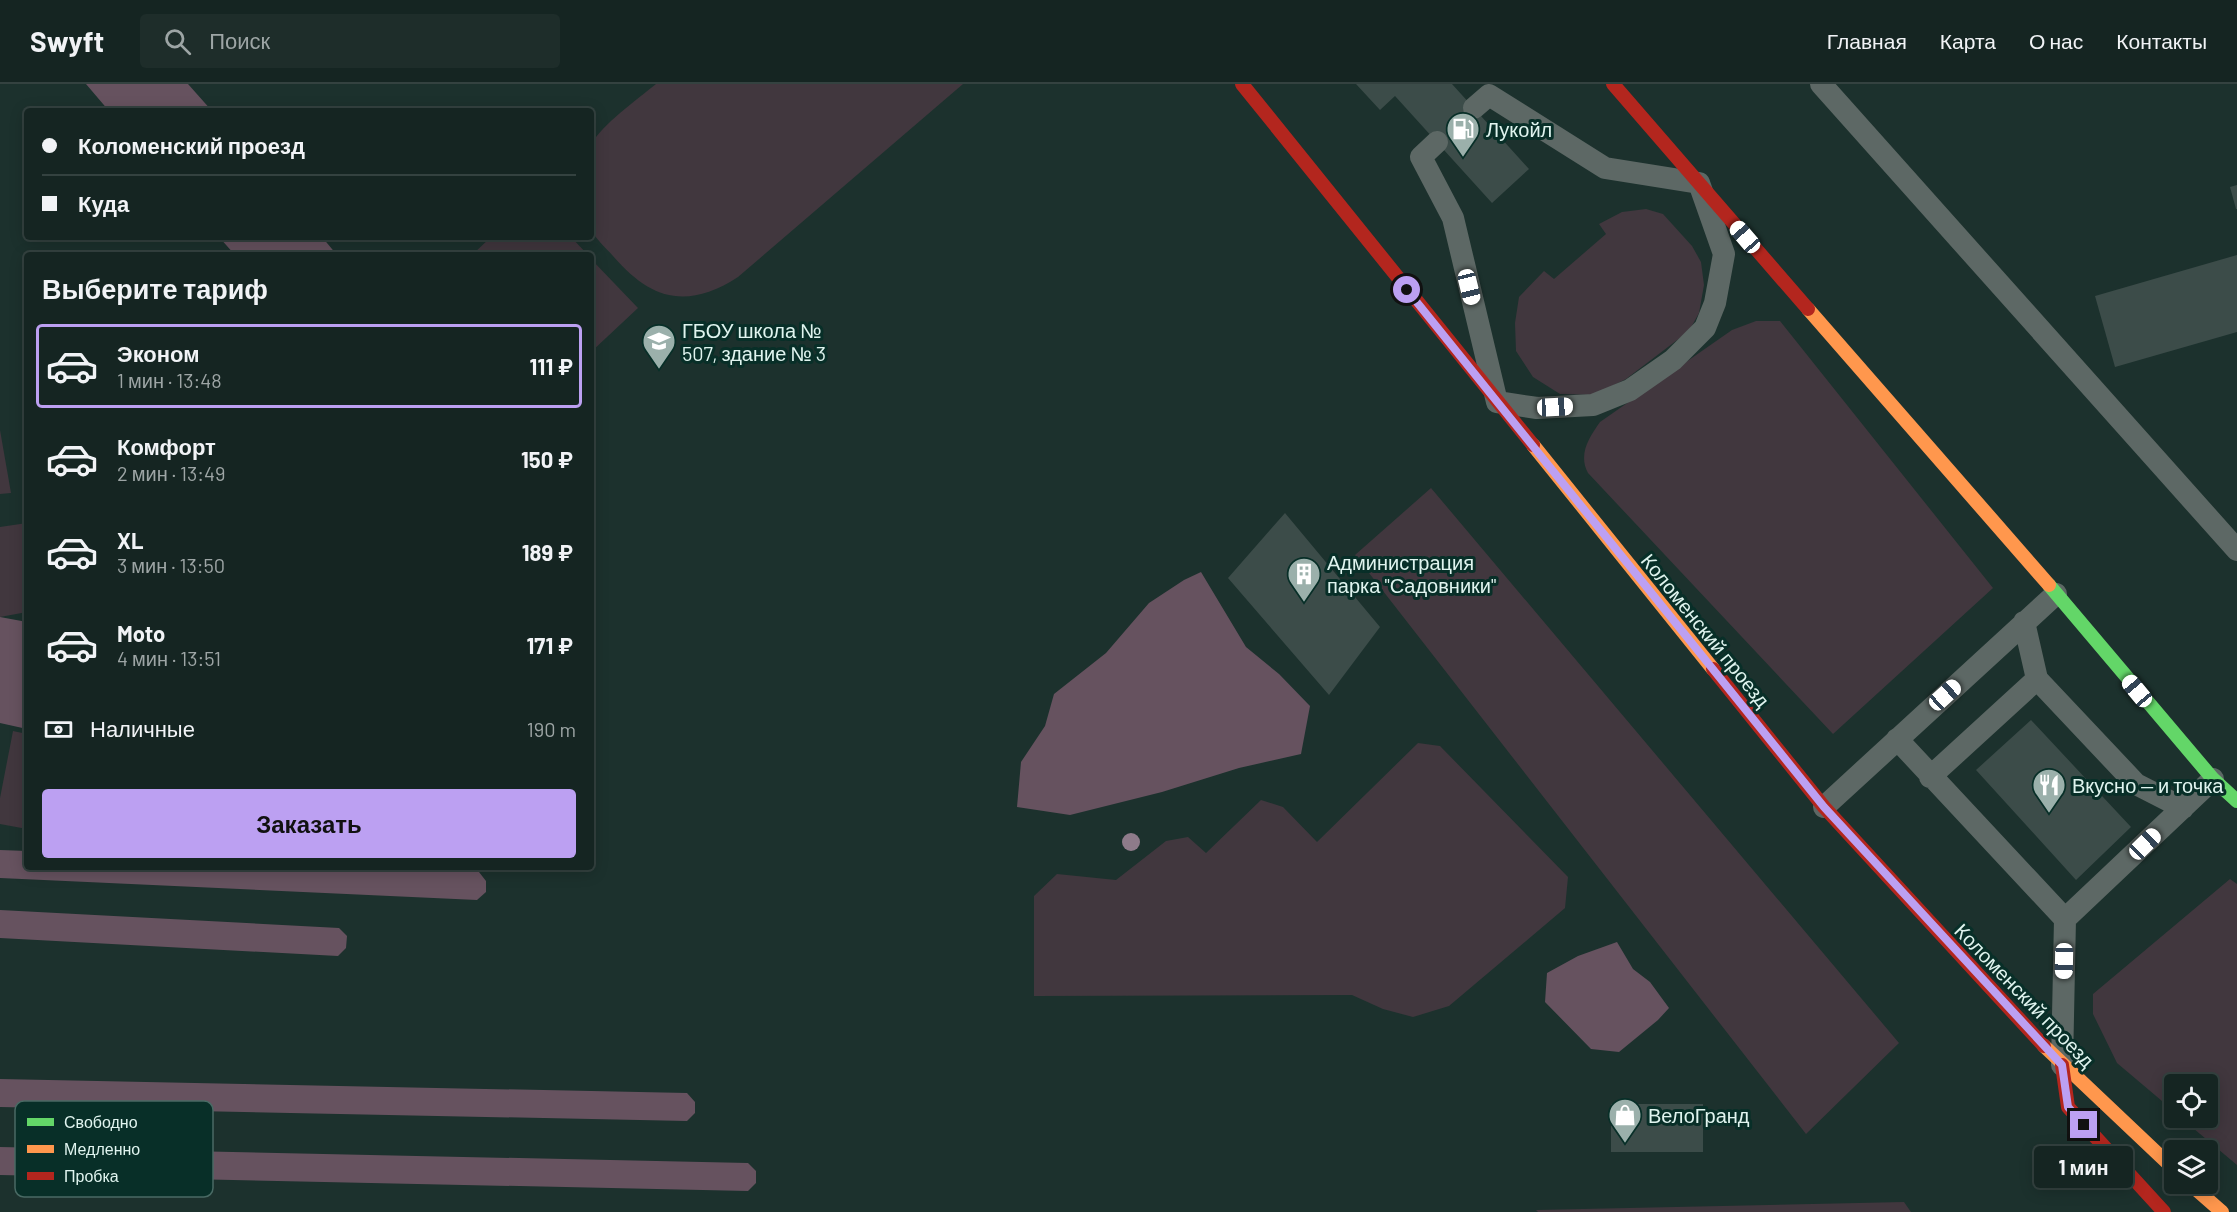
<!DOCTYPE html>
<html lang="ru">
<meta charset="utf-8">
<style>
:root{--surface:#152522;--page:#1e2d2a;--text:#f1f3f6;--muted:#9da5a5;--line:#344240;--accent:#bca0f2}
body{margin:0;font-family:Barlow,sans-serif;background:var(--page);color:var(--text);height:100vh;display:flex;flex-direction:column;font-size:22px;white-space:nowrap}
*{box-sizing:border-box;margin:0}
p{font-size:20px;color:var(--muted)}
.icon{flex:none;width:33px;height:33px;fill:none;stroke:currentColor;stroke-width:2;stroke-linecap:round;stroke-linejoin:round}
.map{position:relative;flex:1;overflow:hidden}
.details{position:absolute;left:24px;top:168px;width:570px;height:618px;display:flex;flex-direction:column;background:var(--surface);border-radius:6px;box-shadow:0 3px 15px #0003,0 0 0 2px var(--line)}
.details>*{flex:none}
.banner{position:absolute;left:24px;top:24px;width:570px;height:132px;border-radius:6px;box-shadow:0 3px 15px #0003,0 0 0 2px var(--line);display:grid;align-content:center;height:132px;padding:0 18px;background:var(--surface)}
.tools{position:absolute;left:2164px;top:990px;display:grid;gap:12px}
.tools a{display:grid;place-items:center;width:54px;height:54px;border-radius:6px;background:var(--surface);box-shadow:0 3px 15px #0003,0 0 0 2px var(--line);font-size:30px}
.end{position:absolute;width:27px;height:27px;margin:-14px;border:8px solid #bca0f2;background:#111;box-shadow:0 0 0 3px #111}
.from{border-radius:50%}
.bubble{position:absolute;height:42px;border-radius:6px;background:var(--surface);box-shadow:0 3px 15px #0003,0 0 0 2px var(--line);font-size:20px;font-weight:700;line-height:42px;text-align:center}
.car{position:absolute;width:18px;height:36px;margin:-18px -9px;border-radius:8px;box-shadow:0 0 4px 2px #0007;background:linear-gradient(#fff 24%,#345 0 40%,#fff 0 76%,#345 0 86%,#fff 0)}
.banner b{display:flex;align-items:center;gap:21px;height:57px;font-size:22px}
.banner b+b{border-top:2px solid var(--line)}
.banner i{width:15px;height:15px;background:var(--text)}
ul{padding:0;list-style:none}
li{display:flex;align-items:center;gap:18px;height:84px;margin:0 12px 9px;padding:0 6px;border:3px solid transparent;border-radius:6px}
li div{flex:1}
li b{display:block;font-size:22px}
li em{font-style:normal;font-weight:700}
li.active{border-color:var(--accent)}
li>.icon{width:54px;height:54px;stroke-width:1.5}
h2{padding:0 18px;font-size:27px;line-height:72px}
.pay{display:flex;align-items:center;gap:15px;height:66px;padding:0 18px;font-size:22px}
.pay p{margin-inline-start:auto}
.primary-button{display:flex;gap:12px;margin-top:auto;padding:12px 18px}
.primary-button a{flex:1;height:69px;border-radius:6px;background:var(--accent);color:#111;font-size:24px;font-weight:700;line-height:69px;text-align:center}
header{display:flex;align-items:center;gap:36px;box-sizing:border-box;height:84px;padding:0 30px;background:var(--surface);border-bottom:2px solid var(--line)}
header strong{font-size:28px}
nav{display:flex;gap:33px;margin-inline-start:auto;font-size:21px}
.search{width:420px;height:54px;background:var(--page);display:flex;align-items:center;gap:15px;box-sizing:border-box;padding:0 21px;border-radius:6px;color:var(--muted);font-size:22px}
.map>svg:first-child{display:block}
</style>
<header>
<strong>Swyft</strong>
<div class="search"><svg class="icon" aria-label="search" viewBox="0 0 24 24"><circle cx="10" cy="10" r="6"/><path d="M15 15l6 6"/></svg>Поиск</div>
<nav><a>Главная</a><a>Карта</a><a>О нас</a><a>Контакты</a></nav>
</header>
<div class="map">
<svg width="2237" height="1128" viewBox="0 0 2237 1128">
<rect width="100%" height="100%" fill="#1c312d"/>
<!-- green -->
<path fill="#41373e" d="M656 0H963L738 193C687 226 651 216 613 172 606 164 593 153 591 143 588 129 591 111 591 97 591 86 588 70 592 60 600 42 639 14 656 0Z
M1646 125 1663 130 1692 162 1701 178 1704 201 1699 229 1689 247 1626 295 1594 311 1560 310 1533 293 1516 267 1515 239 1519 213 1544 187 1554 195 1606 150 1599 140 1622 128Z
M491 153H571L588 171H472Z
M591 175 638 224 591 268Z
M1756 237H1780L1993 504 1833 650 1588 389C1578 370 1589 354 1600 338L1732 246Z
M0 346 11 409 0 410Z
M1431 404 1899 959 1806 1050 1355 471Z
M27 439V528L0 533V443Z
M13 647 27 650V745L0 740V714Z
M1418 659 1440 662 1568 793 1565 824 1449 922 1413 933 1383 925 1352 911 1034 912V812L1057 790 1116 796 1166 757 1188 753 1206 769 1261 716 1283 723 1317 758Z
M2230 795 2237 800V1081L2181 1034H2208V1000H2175V1028L2117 979 2093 930V910Z
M1904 1118 1911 1128H1538L1536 1126Z"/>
<!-- forest -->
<path fill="#66525f" d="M86 0H188L212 27H109Z
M219 153H322L337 171H235Z
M1201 488 1246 563 1279 590 1310 622 1301 670 1239 684 1162 708 1070 731 1017 723 1021 678 1045 642 1054 610 1106 569 1149 519 1184 496Z
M0 533 27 538V645L0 639Z
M0 766 27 767V783H372L479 788 486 797V808L477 816 0 794Z
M0 826 339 844 347 852 346 864 338 872 0 854Z
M1617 858 1633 885 1650 898 1669 924 1658 936 1619 968 1591 965 1545 918 1547 889 1578 872Z
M0 995 687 1009 695 1018V1029L687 1037 0 1023Z
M0 1063 748 1079 756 1087V1099L748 1107 0 1091Z"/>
<!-- building -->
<path fill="#3c4c49" d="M1356 0H1452L1529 85 1492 119 1395 12 1380 26Z
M2237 101V125H2236L2230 103Z
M2237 171V248L2115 283 2095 212Z
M1285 429 1380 543 1329 611 1228 494Z
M2031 636 2131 743 2076 796 1976 686Z
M1611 1020H1703V1068H1611Z"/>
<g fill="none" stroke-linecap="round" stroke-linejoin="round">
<!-- lane -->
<path stroke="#5d6865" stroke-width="22" d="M1821 0 2237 466
M1437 58 1421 73 1453 134 1497 318 1537 324 1593 321 1630 306 1673 276 1705 244 1715 219 1724 170 1699 99 1605 84 1489 11 1474 24
M2024 538 2037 595
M1897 655 2065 835 2062 981
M1930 693 2037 595 2136 700 2183 724
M1824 723 2056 510
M2065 835 2213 695"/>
<!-- fast -->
<path stroke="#63d668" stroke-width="14" d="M2049 501 2213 695 2237 717"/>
<!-- slow -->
<path stroke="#ff974d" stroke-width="14" d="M1808 225 2049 501
M1533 361 1713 585
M2044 962 2175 1086
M2190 1100 2222 1128"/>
<!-- jam -->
<path stroke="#b3261e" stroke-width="14" d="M1242 0 1533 361
M1613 0 1808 225
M1713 585 1824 723 2044 962
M2062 981 2068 1023 2164 1128"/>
</g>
<!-- trees -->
<circle fill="#8e7b8a" cx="1131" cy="758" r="9"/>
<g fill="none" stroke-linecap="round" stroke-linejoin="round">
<!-- route -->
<path stroke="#bca0f2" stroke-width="8" d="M1407 206 1824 723 2062 981 2068 1023 2084 1041"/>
</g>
<!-- icons -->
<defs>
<g id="fuel-pin" transform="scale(1.725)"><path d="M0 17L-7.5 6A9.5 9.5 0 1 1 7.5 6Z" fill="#9bb0ab" stroke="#082f28"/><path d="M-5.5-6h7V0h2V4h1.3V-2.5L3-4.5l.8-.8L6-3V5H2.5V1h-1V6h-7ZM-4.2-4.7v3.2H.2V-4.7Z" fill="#fff"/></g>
<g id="school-pin" transform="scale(1.725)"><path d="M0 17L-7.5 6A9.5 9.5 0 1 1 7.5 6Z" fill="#9bb0ab" stroke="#082f28"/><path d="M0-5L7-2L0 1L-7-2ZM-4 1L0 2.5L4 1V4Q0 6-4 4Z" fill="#fff"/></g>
<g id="building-pin" transform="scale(1.725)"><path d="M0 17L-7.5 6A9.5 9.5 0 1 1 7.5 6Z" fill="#9bb0ab" stroke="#082f28"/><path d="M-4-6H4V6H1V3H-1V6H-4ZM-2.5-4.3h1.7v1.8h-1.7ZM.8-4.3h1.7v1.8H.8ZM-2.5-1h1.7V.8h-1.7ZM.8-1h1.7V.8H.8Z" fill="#fff"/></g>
<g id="restaurant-pin" transform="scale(1.725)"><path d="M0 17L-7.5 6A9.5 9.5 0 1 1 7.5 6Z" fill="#9bb0ab" stroke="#082f28"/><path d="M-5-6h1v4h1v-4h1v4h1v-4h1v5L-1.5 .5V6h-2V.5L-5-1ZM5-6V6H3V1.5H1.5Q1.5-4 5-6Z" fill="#fff"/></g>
<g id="shop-pin" transform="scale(1.725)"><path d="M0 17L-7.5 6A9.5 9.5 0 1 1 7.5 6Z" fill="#9bb0ab" stroke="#082f28"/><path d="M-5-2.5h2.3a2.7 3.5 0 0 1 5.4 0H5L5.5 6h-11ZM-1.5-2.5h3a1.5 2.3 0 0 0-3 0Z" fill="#fff"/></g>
</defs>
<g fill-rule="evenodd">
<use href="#fuel-pin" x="1463" y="45"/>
<use href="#school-pin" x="659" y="257"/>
<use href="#building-pin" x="1304" y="490"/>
<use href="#restaurant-pin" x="2049" y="701"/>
<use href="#shop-pin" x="1625" y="1031"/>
</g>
<g text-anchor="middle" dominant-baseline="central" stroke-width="6" stroke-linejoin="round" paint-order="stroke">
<!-- poi labels -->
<g font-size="20" fill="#e0f4ef" stroke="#082f28" text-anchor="start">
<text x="1486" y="45">Лукойл</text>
<text x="682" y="246">ГБОУ школа №<tspan x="682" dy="23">507, здание № 3</tspan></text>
<text x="1327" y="478">Администрация<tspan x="1327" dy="23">парка "Садовники"</tspan></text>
<text x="2072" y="701">Вкусно — и точка</text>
<text x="1648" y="1031">ВелоГранд</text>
</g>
<!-- street labels -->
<g font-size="20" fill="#e0f4ef" stroke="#082f28">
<text transform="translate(1706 546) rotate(51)">Коломенский проезд</text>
<text transform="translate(2025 911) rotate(46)">Коломенский проезд</text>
</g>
</g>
<!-- legend -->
<rect x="15" y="1017" width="198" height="96" rx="9" fill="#082f28" stroke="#496a64" stroke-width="1.5"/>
<rect x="27" y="1034" width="27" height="8" fill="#63d668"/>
<rect x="27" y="1061" width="27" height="8" fill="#ff974d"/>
<rect x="27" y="1088" width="27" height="8" fill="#b3261e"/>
<g font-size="16" fill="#e0f4ef">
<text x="64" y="1044">Свободно</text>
<text x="64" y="1071">Медленно</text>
<text x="64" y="1098">Пробка</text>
</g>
</svg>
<div class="tools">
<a><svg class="icon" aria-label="locate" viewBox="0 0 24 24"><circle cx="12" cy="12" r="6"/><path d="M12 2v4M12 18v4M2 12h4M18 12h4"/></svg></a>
<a><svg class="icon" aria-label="layers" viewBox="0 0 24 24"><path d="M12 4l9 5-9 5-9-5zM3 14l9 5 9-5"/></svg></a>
</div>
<i class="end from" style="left:1407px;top:206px"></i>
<i class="end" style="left:2084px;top:1041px"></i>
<div class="bubble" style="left:2034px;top:1062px;width:99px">1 мин</div>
<i class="car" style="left:1745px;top:153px;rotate:319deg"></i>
<i class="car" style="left:1469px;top:203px;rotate:166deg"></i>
<i class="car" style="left:1555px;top:323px;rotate:87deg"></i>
<i class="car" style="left:2137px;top:607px;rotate:320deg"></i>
<i class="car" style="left:1945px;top:611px;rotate:48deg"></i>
<i class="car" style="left:2145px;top:760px;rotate:46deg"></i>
<i class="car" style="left:2064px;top:877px;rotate:181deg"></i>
<div class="banner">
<b><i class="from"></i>Коломенский проезд</b>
<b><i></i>Куда</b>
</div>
<section class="details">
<h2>Выберите тариф</h2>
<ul>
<li class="active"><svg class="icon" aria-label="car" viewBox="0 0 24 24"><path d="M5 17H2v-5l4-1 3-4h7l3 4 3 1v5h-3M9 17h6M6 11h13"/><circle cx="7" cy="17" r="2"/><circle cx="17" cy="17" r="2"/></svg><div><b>Эконом</b><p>1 мин · 13:48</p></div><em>111 ₽</em></li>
<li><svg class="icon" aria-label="car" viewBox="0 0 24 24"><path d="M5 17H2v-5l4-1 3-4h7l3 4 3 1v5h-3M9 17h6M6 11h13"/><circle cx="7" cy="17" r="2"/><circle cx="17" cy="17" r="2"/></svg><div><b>Комфорт</b><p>2 мин · 13:49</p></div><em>150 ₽</em></li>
<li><svg class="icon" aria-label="car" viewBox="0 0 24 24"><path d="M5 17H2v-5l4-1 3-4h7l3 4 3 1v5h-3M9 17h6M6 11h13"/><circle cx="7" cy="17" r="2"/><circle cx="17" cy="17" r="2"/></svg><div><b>XL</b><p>3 мин · 13:50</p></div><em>189 ₽</em></li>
<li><svg class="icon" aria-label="car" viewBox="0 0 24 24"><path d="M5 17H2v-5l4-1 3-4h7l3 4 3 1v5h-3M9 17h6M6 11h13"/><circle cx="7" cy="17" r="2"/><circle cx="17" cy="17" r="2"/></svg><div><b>Moto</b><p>4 мин · 13:51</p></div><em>171 ₽</em></li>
</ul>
<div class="pay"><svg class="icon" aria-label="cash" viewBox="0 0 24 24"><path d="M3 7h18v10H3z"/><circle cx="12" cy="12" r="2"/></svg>Наличные<p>190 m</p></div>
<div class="primary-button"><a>Заказать</a></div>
</section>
</div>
